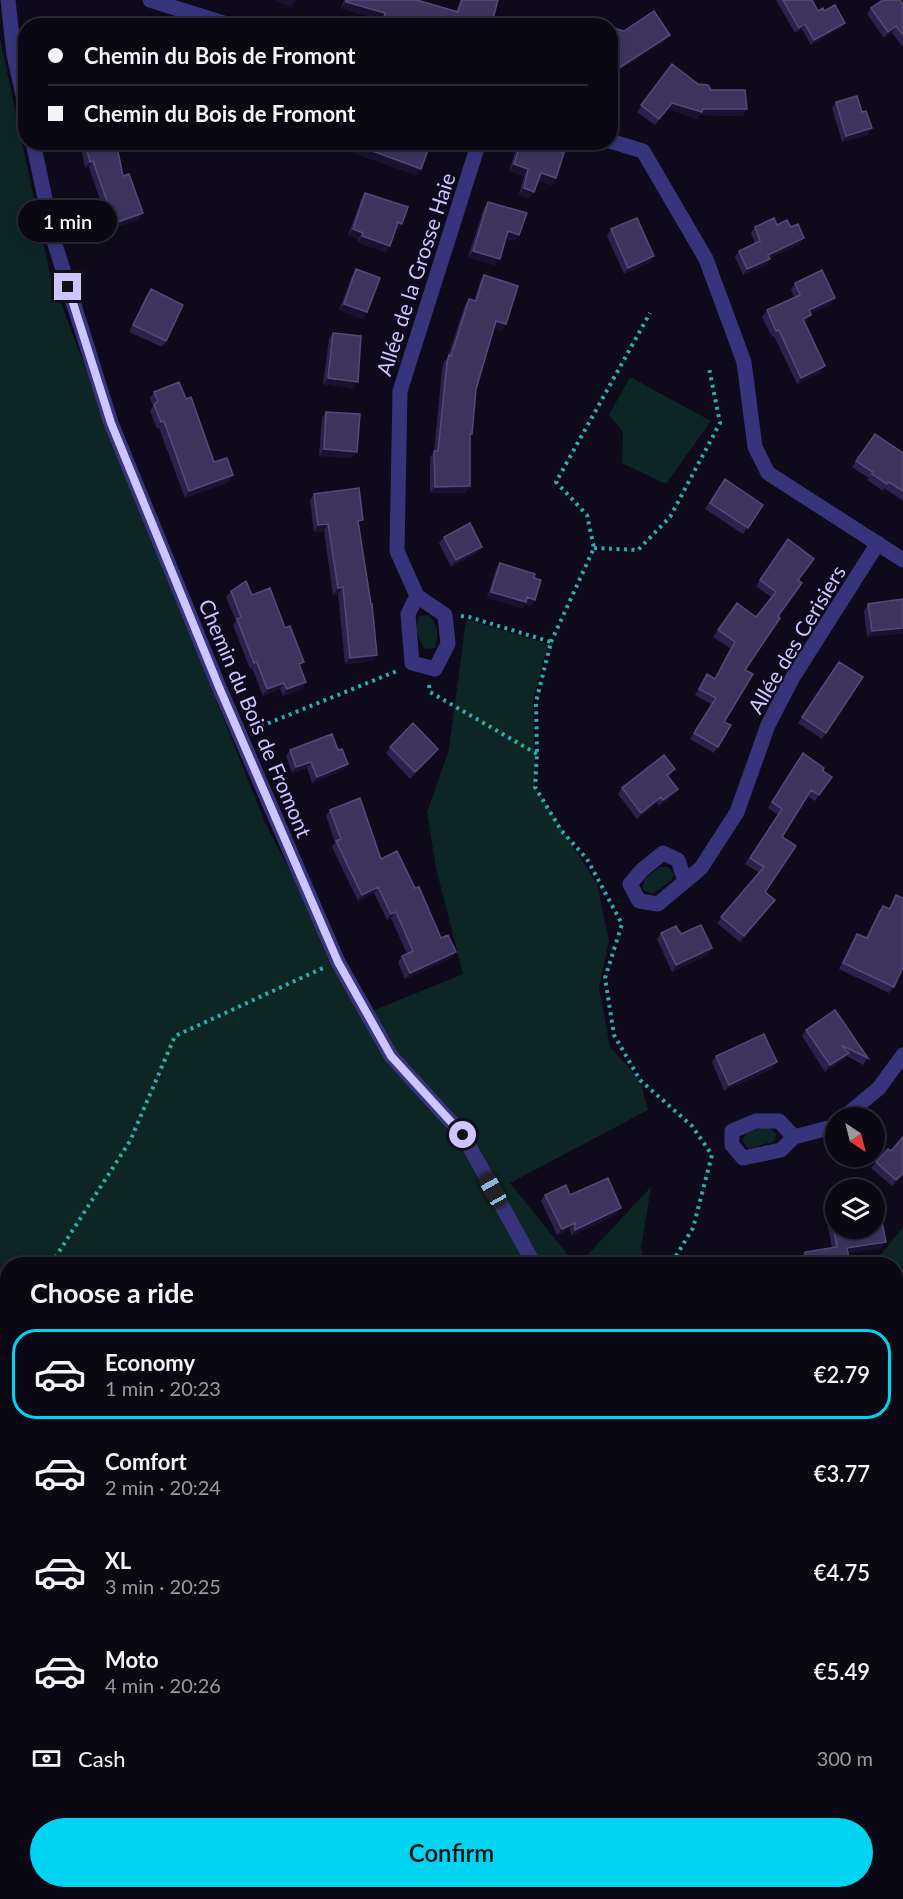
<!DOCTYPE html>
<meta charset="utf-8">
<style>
:root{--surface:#0a0815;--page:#181622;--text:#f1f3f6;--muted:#999aa0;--line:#2a2934;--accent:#00d4f0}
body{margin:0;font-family:Lato,sans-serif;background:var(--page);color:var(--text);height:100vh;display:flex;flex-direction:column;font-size:22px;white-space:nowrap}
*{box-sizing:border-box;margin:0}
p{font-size:20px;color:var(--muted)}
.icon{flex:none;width:33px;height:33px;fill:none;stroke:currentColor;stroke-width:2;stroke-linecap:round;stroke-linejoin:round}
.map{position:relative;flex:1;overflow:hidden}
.drawer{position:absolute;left:0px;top:1257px;width:903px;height:642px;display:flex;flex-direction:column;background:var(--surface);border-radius:24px 24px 0 0;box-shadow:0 3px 9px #0003,0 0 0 2px var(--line)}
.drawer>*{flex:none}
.top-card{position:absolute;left:18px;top:18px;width:600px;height:132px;border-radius:24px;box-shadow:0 3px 9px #0003,0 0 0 2px var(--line);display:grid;align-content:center;height:132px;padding:0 30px;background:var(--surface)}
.needle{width:39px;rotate:145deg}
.tools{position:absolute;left:825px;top:1107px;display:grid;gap:12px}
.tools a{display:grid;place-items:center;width:60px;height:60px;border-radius:50%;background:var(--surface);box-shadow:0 3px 9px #0003,0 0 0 2px var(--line);font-size:30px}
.end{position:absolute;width:27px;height:27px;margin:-14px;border:8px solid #cdc5ff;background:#111;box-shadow:0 0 0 3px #111}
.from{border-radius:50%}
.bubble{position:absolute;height:42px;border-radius:21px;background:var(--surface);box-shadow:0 3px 9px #0003,0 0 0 2px var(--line);font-size:20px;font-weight:600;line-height:42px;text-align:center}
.car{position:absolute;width:18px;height:36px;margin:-18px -9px;border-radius:8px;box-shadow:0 0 4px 2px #0007;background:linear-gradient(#222 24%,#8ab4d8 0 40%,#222 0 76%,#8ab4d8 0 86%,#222 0)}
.top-card b{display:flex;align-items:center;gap:21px;height:57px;font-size:22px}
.top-card b+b{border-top:2px solid var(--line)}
.top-card i{width:15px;height:15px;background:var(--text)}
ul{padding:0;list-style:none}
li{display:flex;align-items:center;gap:18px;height:90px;margin:0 12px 9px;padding:0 18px;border:3px solid transparent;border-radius:24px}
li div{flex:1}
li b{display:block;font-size:22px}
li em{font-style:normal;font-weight:600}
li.on{border-color:var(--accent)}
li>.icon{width:54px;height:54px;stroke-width:1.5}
h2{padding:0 30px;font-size:27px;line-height:72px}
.pay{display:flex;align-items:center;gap:15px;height:66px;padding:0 30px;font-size:22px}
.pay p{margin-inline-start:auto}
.button{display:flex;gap:12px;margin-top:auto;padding:12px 30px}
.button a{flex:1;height:69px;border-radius:36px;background:var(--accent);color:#111;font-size:24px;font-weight:600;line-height:69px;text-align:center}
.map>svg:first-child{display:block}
</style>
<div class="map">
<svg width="903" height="1899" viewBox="0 0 903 1899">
<rect width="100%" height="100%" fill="#0e0a1c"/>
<!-- green -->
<path fill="#0d2625" d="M0 39 51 278 153 542 266 825 365 1014 463 974 436 868 427 812 449 750 466 619 548 644 533 701 535 787 597 884 609 941 599 987 610 1047 640 1080 648 1110 510 1183 575 1264H8V1892H896V1264H873L903 1227V1899H0Z
M630 377 711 421 666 484 622 463 623 432 609 415Z
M429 615C438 626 439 634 435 648L425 649C417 637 415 630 419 616Z
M659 867H668L674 874 671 881 652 894 642 889 645 879Z
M768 1126 776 1134 775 1141 748 1149 742 1140 747 1133Z
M651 1187 641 1248 643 1264H579Z"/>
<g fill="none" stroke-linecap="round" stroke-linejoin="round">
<!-- path -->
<path stroke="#29afa9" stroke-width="4" stroke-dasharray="3 4.5" stroke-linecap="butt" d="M594 548 638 550 670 517 720 423 709 368
M461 616 469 617 551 642 536 702 537 754 535 787 561 830 587 859 622 924 605 978 614 1035 640 1080 692 1126 712 1155 693 1228 671 1264
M551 642 594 548 587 515 556 482 650 313
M429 685 430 692 537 754
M254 729 397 671
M51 1264 130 1141 175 1036 323 968
M0 1331 8 1329
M209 1899 212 1892"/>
<!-- minor -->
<path stroke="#38347c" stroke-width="15" d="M8 0 14 55 26 108
M150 0 233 26
M610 141 643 151 706 259 744 362 755 447 768 473 903 560
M33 142 54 241 111 423 219 687 338 962 391 1056 463 1135 534 1264
M417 596 397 551 400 391 479 142
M417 596 445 615 448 644 435 669 412 663 408 614Z
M685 881 678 860 663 853 642 870 630 884 639 901 658 904 701 868 737 812 768 725 793 677 878 543
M843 1118 879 1088 903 1055
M794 1137 779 1121H756L732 1131V1145L743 1158 781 1150 794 1137 832 1127 836 1124
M825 1892 829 1899"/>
</g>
<!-- wall -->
<path fill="#2b224b" d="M344 0H417L456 12 460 0H498L491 26H379L381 20 341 8Z
M776 0H812L818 11H824L845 23 841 28 811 45 802 29 795 33Z
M903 5V45L902 46 892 33 884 38 867 14 871 8Z
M672 64 698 84 711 90 747 109 743 116 700 115 697 119 668 109 655 125 637 112Z
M836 102 862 112 872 128 867 135 842 142 832 108Z
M80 142H116L123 176 143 213 138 220 91 236 85 217 89 211 102 206 89 167 85 168Z
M358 142H431L421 169 416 175 354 153Z
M520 142H530L534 144 535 142H538L556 178 551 185 538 180 529 198 519 195 524 176 509 171 517 146Z
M365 193 402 224 398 230 396 229 386 252 357 242 358 239 348 235 361 200Z
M488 202 515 241 506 238 495 265 468 257 484 208Z
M777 225 800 244 770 258 766 265 743 275 735 257 739 251 755 244 751 233 755 227Z
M611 229 650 262 624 274 607 236Z
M356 269 367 312 363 319 339 310 352 276Z
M484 275 506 324 501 331 494 328 476 389 470 437 466 493H430V457L434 452 442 370 444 362 448 356 465 305 469 299 474 301 480 282Z
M795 283 831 304 810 314 811 315 806 321 804 322 821 372 797 384 774 336 772 337 762 317 767 310 794 297 791 290Z
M151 289 166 341 162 347 129 332 146 296Z
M333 333 353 388 323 384 329 339Z
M154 392 186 399 214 462 229 482 185 498 159 428 157 429 150 411 153 406 150 398Z
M326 412 352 458 319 456 322 418Z
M875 434 903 453V501L884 488 883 491 867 480 869 478 852 467Z
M720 485 763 505 743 534 705 509Z
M314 494 359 526 377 655 373 661 345 664 338 594 333 595 324 531 314 532 310 500Z
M444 537 482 547 477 553 451 567 439 543Z
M788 539 798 580 778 617 745 670 724 722 718 747 714 753 690 739 711 704 695 695 707 674 714 679 730 648 713 637 737 603 756 617 771 597 756 586Z
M500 563 535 600 531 606 525 604 522 608 487 598 496 569Z
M231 591 252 595 300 667 306 682 302 689 283 696 280 689 263 696 252 668 250 669 233 625 236 621 226 597Z
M903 599 867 637 864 611 868 604Z
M839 662 863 677 822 739 798 723Z
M390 747 434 755 410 779 386 753Z
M290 750H338L348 764 343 770 312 783 307 768 292 773 286 756Z
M799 760 823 771 832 777 815 801 807 796 782 837 765 892 775 900 740 942 717 923 760 873 745 864 778 815 768 808Z
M675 769 668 777 678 789 674 795 659 806 657 803 637 819 618 794 622 788Z
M330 810 381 859 441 938 456 952 451 958 405 979 398 962 402 956 407 954 391 918 387 920 374 893 358 901 332 847 335 842 326 816Z
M896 895 894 987 889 993 839 969 853 940 857 934 866 938 878 912 883 906 889 908Z
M661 933 681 934 708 955 672 972 657 939Z
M835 1010 868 1058 863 1065 847 1056 845 1059 825 1072 802 1036 806 1030Z
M716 1056 773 1068 724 1091 712 1062Z
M903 1137V1176H902L892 1186 871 1168 876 1162 891 1151Z
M545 1195H570L621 1208 616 1214 571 1236 570 1229 557 1235 541 1201Z
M832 1221 881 1248 848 1253 850 1264H801L800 1259 805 1252 832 1248 828 1227Z"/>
<!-- shaded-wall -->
<path fill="#181130" d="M276 0H296L291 7 275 1Z
M346 2 385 13 381 20 341 8Z
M845 23 841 28 811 45 814 40Z
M805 24 802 29 795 33 799 28Z
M896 26 892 33 884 38 888 32Z
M670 35 665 41 610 77 611 73Z
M672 103 703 109H747L743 116 700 115 697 119 668 109 655 125Z
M872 128 867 135 842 142 846 136Z
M359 146 421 169 416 175 354 153Z
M93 161 89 167 85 168 90 162Z
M514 164 528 169 524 176 509 171Z
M541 173 556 178 551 185 537 180Z
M524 188 534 192 529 198 519 195Z
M143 213 138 220 91 236 96 230Z
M398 222 402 224 398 230 394 228Z
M353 229 363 233 358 239 348 235Z
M508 231 519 235 515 241 504 237Z
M362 236 390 246 386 252 357 242Z
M804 238 800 244 764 261 768 255Z
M473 251 500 259 495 265 468 257Z
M654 256 650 262 624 274 628 268Z
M770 259 766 265 743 275 747 269Z
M835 298 831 304 804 317 809 310Z
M344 304 367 312 363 319 339 310Z
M811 315 806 321 798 325 803 319Z
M496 321 506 324 501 331 491 327Z
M825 366 821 372 797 384 801 378Z
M328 378 358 382 353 388 323 384Z
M324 449 357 452 352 458 319 456Z
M233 475 229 482 185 498 189 491Z
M470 486 466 493H430L435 487Z
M328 524 324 531 314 532 318 525Z
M482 547 477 553 451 567 456 560Z
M343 587 338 594 333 595 338 588Z
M491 592 527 597 535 600 531 606 525 604 522 608 487 598Z
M903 628V634L867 637 872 631Z
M377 655 373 661 345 664 350 658Z
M306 682 302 689 283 696 287 689Z
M284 683 280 689 263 696 267 689Z
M438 749 434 755 410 779 415 772Z
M311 762 307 768 292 773 296 767Z
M348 764 343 770 312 783 317 777Z
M678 789 674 795 659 806 663 800Z
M661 797 657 803 637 819 641 813Z
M378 887 374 893 358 901 362 895Z
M775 900 740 942 744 936Z
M396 912 391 918 387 920 391 914Z
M712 948 708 955 672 972 676 965Z
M456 952 451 958 405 979 410 973Z
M849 1053 845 1059 825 1072 830 1065Z
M777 1062 773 1068 724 1091 729 1085Z
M903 1173V1174L892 1186 896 1180Z
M621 1208 616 1214 571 1236 575 1230Z
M575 1223 570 1229 557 1235 562 1229Z
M886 1242 881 1248 843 1254 847 1248Z"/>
<!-- building -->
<path fill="#3d345e" stroke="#534a77" stroke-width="1.5" d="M346 0H417L458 12 462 0H498L491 26H382L385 13 346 2Z
M783 0H812L818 11 823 8 824 11 835 5 845 23 814 40 805 24 799 28Z
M883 0H900L903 5V35L896 26 888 32 871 8Z
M654 11 670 35 611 73 610 77V27L624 31Z
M564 18 592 26H562Z
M672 64 698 84 708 85 711 90H745L747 109H703L702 112 672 103 659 119 641 105Z
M857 96 862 112 866 111 872 128 846 136 836 102Z
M85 142H116L123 176 129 174 143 213 96 230 89 211 108 204 93 161 90 162Z
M360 142H431L421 169 359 146Z
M521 142H530L535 144V142H538L564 153 556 178 541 173 534 192 524 188 528 169 514 164Z
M365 193 408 207 402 224 398 222 390 246 362 236 363 233 353 229Z
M488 202 527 213 519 235 508 231 500 259 473 251Z
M637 218 654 256 628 268 611 229Z
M774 218 777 225 787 220 791 227 798 224 804 238 768 255 770 259 747 269 739 251 760 241 755 227Z
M356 269 380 278 367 312 344 304Z
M822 270 835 298 809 310 811 315 803 319 825 366 801 378 779 330 776 331 767 310 800 295 795 283Z
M484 275 518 286 506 324 496 321 476 389 472 434H470V486L435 487 434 451H438L447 363 449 355 451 356 469 299 476 301Z
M151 289 183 305 166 341 133 325Z
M333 333 361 336 358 382 328 378Z
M179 382 186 399 191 397 214 462 227 458 233 475 189 491 164 421 161 422 154 405 158 401 154 392Z
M326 412 360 414 357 452 324 449Z
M875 434 903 453V491L889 482 887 484 872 474 873 472 856 461Z
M725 479 763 505 748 528 710 503Z
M359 488 363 520 358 521 371 604H372L377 655 350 658 343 587 338 588 328 524 318 525 314 494Z
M470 523 482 547 456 560 444 537Z
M788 539 814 559 798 580 802 583 778 616 780 618 745 670 753 674 724 722 731 725 718 747 694 733 716 698 699 689 707 674 715 679 735 642 718 630 737 603 756 617 776 592 760 580Z
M500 563 535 574 534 578 541 580 535 600 527 597 526 602 491 592Z
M246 581 252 595 270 588 285 628 290 626 304 662 299 664 306 682 287 689 284 683 267 689 257 662 254 663 237 619 241 617 231 591Z
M903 599V628L872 631 868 604Z
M839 662 863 677 826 733 802 717Z
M413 723 438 749 415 772 390 747Z
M332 734 338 750 342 749 348 764 317 777 311 762 296 767 290 750Z
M803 753 824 768 823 771 832 777 819 795 811 790 782 837 796 846 765 892 775 900 744 936 721 917 764 867 750 858 782 809 772 802Z
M664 755 675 769 667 775 678 789 663 800 661 797 641 813 622 788Z
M360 798 381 859 397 851 415 888 419 887 441 938 448 935 456 952 410 973 402 956 413 951 396 912 391 914 378 887 362 895 336 841 341 839 330 810Z
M896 895 903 898V967L894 987 843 963 857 934 867 938 883 906 890 909Z
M701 925 712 948 676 965 661 933 676 926 681 934Z
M835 1010 868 1058 841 1045 849 1053 830 1065 806 1030Z
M764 1034 777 1062 729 1085 716 1056Z
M903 1137V1173L896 1180 876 1162 888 1149 891 1151Z
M608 1178 621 1208 575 1230V1223L562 1229 545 1195 566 1185 570 1195Z
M880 1212 886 1242 847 1248 850 1264H807L805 1252 837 1247 832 1221 836 1220V1228H874V1213Z"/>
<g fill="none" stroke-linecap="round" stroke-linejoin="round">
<!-- route -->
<path stroke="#cdc5ff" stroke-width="8" d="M68 287 111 423 219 687 338 962 391 1056 463 1135"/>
</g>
<g text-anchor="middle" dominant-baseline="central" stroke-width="4.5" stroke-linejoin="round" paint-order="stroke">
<!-- street labels -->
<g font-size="21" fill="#cdc5ff" stroke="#0e0a1c">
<text transform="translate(415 274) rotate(-72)">Allée de la Grosse Haie</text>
<text transform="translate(796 639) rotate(-59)">Allée des Cerisiers</text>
<text transform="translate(256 718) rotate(67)">Chemin du Bois de Fromont</text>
</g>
</g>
</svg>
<div class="tools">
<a><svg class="needle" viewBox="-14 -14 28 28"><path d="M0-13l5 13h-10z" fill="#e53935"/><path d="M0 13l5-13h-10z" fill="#999aa0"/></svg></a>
<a><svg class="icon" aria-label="layers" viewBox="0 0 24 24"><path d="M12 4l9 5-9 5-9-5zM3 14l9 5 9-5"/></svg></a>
</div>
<i class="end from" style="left:463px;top:1135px"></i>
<i class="end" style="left:68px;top:287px"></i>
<div class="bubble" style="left:18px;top:200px;width:99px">1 min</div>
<i class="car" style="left:493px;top:1190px;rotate:331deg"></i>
<div class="top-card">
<b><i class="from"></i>Chemin du Bois de Fromont</b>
<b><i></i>Chemin du Bois de Fromont</b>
</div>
<section class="drawer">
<h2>Choose a ride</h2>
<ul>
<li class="on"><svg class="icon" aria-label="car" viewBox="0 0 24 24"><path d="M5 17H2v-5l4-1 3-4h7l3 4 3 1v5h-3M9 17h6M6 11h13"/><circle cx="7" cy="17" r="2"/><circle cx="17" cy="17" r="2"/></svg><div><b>Economy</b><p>1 min · 20:23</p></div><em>€2.79</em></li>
<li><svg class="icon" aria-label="car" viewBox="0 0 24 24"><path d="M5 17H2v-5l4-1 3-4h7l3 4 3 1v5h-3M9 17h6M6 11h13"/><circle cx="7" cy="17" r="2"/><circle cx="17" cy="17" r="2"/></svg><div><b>Comfort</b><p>2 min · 20:24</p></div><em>€3.77</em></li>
<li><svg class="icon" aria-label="car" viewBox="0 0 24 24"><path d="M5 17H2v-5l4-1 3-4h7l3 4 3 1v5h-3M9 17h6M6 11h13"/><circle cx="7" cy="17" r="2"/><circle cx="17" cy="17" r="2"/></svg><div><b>XL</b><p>3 min · 20:25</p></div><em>€4.75</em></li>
<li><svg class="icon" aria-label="car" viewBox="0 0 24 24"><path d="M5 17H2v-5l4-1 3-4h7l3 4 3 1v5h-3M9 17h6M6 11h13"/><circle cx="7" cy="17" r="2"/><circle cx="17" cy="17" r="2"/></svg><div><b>Moto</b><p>4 min · 20:26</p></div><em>€5.49</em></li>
</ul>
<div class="pay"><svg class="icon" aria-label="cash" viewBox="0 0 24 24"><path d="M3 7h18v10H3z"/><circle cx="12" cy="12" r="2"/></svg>Cash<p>300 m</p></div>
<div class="button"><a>Confirm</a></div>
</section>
</div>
